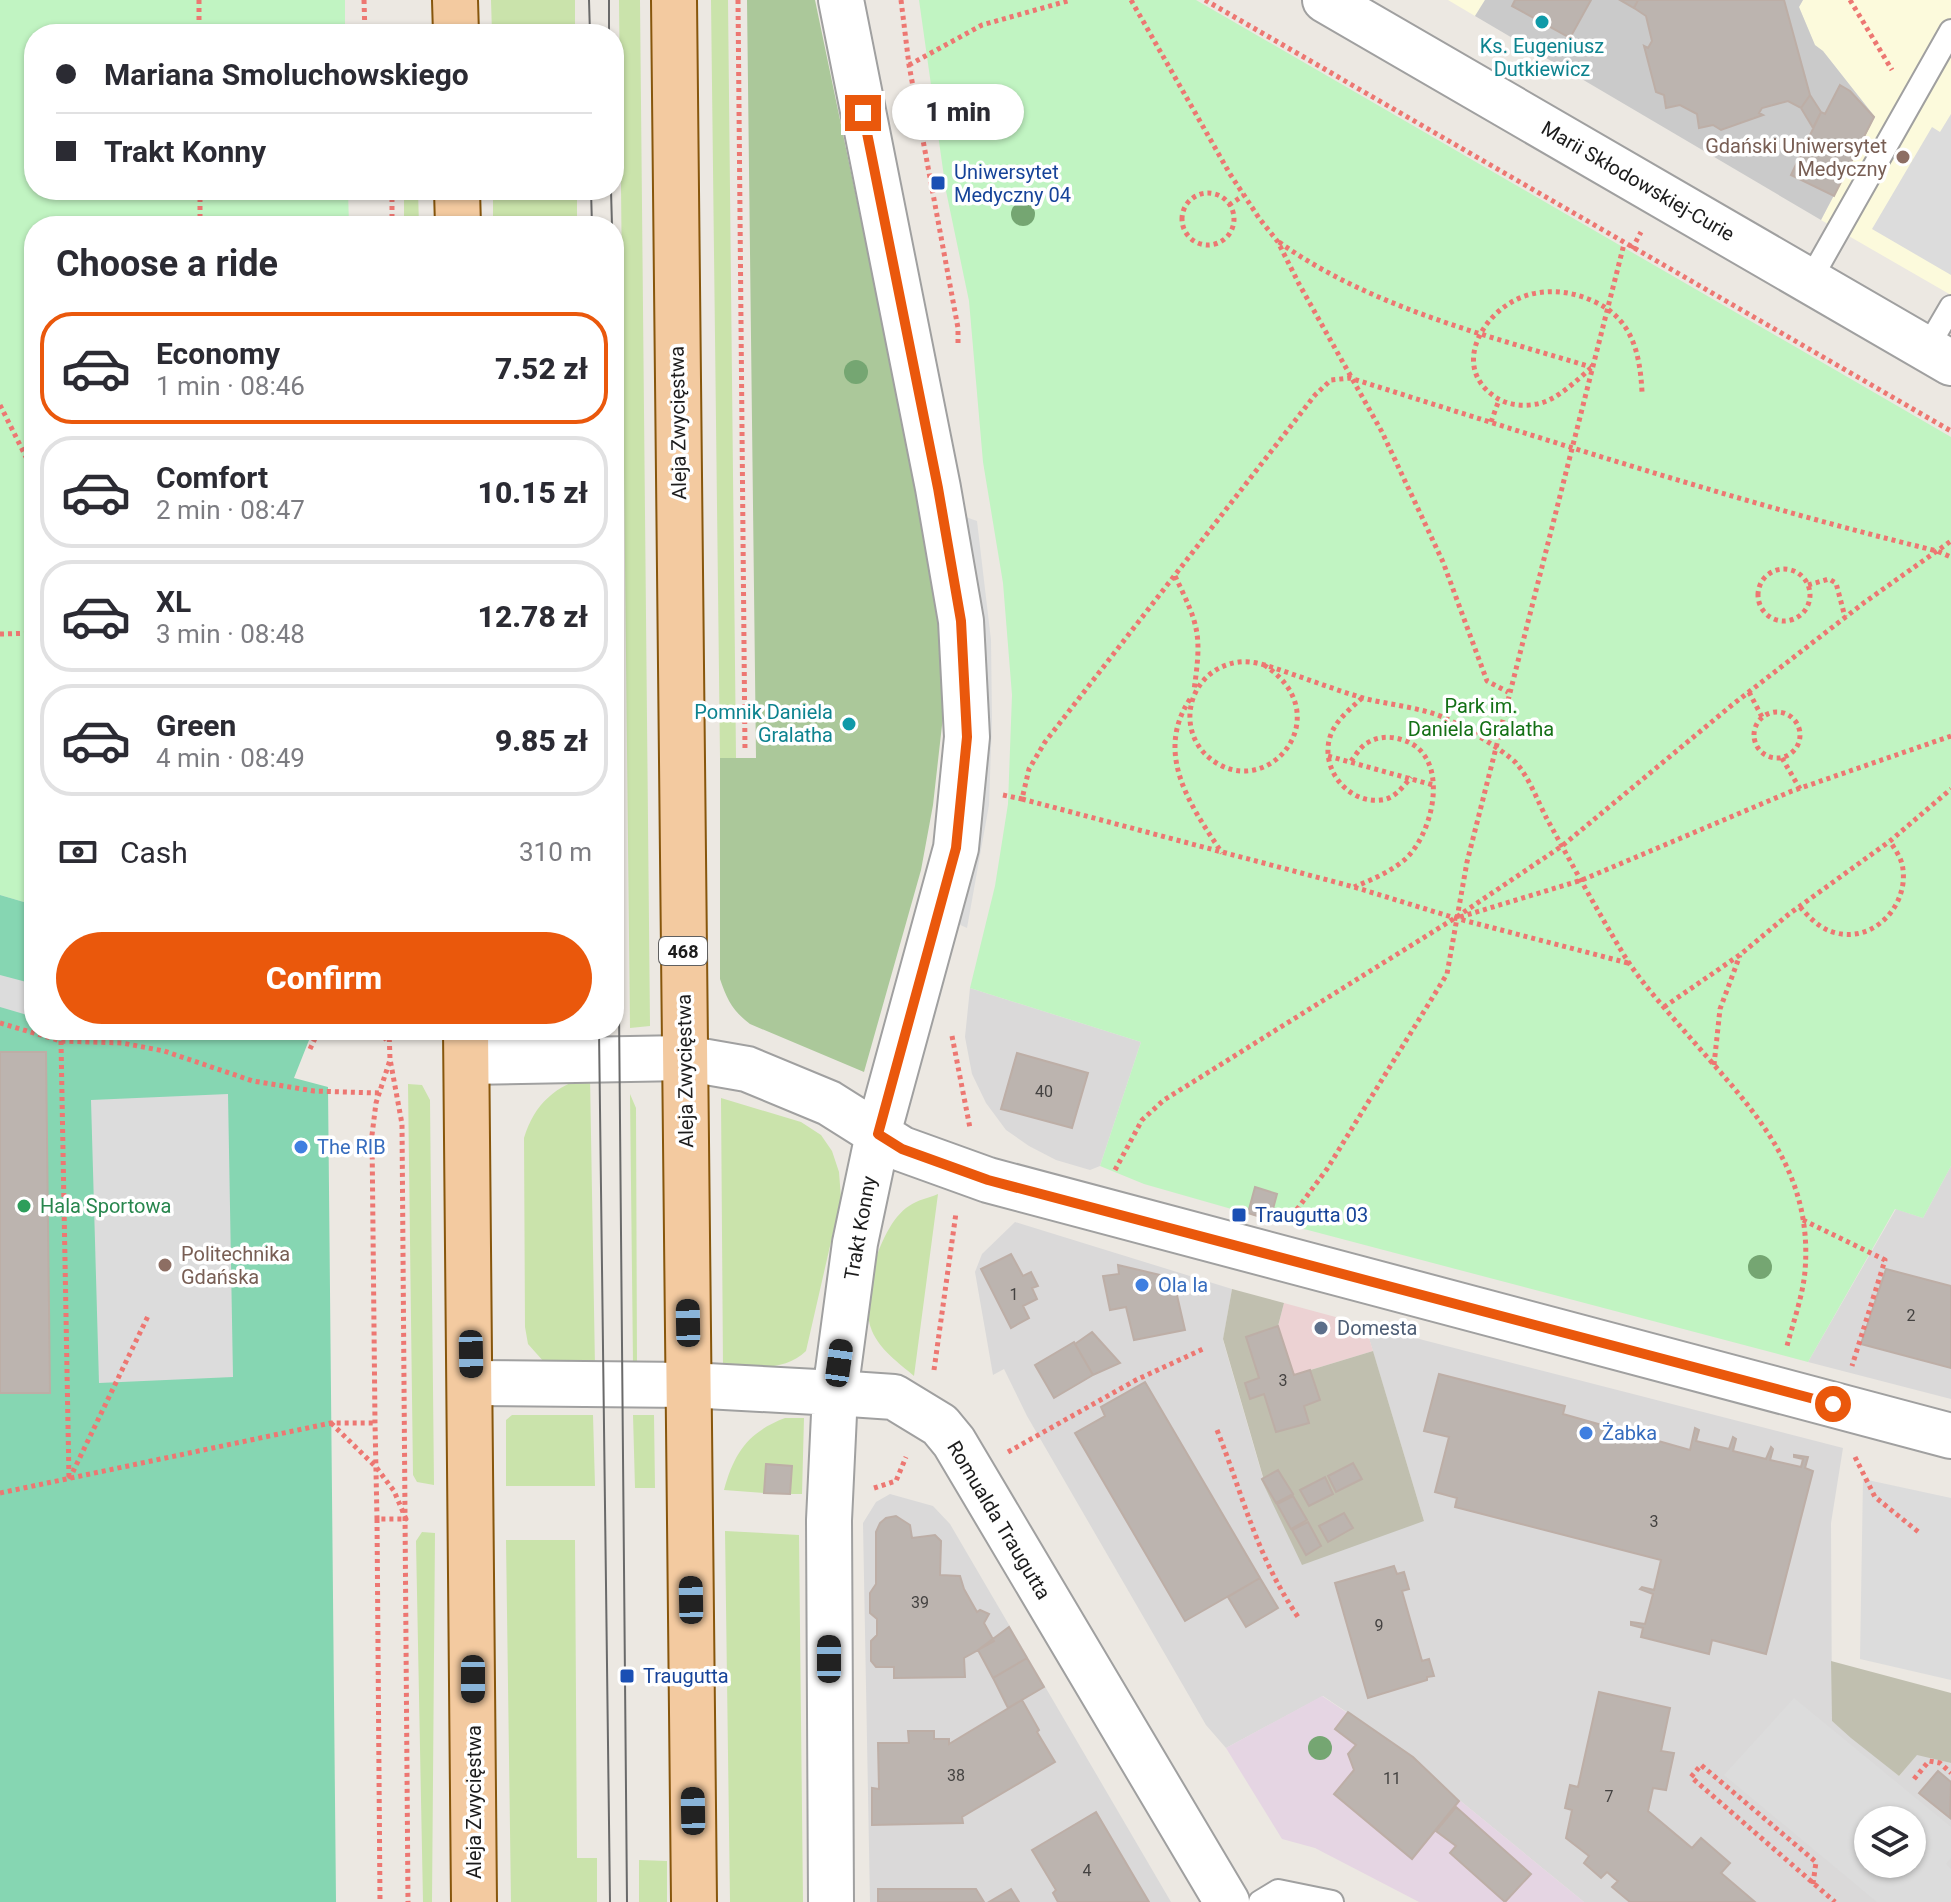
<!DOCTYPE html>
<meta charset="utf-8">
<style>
:root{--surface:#fff;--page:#f2f2f3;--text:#2b2b33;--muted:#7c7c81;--line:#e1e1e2;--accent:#ea580c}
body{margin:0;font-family:Roboto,sans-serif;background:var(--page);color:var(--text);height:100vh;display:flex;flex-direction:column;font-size:30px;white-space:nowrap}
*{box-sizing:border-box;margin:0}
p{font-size:26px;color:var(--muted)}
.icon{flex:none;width:44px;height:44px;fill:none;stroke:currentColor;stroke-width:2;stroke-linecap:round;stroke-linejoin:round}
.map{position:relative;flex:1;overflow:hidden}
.panel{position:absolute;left:24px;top:216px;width:600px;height:824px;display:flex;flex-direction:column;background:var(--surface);border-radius:32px;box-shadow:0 2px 6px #0004}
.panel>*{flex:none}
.guide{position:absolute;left:24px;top:24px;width:600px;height:176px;border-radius:32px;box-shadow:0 2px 6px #0004;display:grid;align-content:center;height:176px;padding:0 32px;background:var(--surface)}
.fabs{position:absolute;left:1854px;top:1806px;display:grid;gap:16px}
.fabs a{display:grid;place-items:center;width:72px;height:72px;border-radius:50%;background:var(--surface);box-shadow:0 2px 6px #0004;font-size:40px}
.end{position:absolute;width:36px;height:36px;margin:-18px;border:10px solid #ea580c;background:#fff;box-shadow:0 0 0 4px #fff}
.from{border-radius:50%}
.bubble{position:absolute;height:56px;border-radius:28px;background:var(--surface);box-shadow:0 2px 6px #0004;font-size:26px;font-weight:800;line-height:56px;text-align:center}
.car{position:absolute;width:24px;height:48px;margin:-24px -12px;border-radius:10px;box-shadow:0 0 6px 2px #0007;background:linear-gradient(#222 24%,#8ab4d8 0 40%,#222 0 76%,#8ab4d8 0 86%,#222 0)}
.guide b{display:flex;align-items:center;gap:28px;height:76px;font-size:30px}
.guide b+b{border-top:2px solid var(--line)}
.guide i{width:20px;height:20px;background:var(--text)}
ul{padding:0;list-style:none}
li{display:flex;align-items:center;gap:24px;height:112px;margin:0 16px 12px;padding:0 16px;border:4px solid var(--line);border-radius:32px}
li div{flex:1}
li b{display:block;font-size:30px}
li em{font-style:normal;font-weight:800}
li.active{border-color:var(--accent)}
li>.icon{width:72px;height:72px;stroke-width:1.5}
h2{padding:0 32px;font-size:36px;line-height:96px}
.pay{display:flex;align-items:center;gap:20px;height:88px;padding:0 32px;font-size:30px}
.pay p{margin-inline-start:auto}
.button{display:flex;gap:16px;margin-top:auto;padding:16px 32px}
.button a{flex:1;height:92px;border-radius:48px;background:var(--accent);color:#fff;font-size:32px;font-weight:800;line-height:92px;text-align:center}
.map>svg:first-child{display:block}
</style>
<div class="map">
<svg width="1951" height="1902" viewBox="0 0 1951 1902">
<rect width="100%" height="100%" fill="#ece8e2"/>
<!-- residential -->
<path fill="#dad9d9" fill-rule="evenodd" d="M970 988 1141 1042 1100 1166 1090 1170 1056 1160 1029 1146 1006 1130 986 1103 972 1074 965 1037Z
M1951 1166V1399L1808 1362 1896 1209 1923 1218Z
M1015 1222 1232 1289 1223 1340 1263 1478 1261 1479 1270 1496 1424 1521 1365 1325 1843 1448 1831 1523 1832 1721 1899 1776 1917 1754 1951 1763V1902H1584L1452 1794 1412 1756 1323 1696 1226 1748 1206 1725 1027 1416 1004 1369 993 1375 975 1272 982 1254ZM1868 1820H1912V1864H1868Z
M890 1494 933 1506 950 1524 1171 1902H870L863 1523 876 1502Z"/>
<!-- commercial -->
<path fill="#ecd2d3" d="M1284 1303 1365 1325 1373 1351 1294 1375 1278 1326Z"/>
<!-- industrial -->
<path fill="#e5d5e3" d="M1322 1696 1413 1757 1452 1794 1584 1902H1419L1315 1848 1282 1839 1226 1748Z"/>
<!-- education -->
<path fill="#fcfadc" d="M1448 0H1485L1475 16Z
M1803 0H1951V295L1821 220 1875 117 1823 51 1815 46 1799 7Z"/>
<!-- religious -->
<path fill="#cacaca" d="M1485 0H1803L1799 7 1815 45 1823 51 1875 117 1821 220 1475 16Z"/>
<!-- construction -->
<path fill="#c0bfaf" d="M1232 1289 1284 1303 1278 1326 1294 1375 1373 1351 1424 1521 1302 1565 1261 1479 1263 1477 1223 1339Z
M1831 1661 1951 1693V1763L1917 1755 1899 1776 1851 1738 1832 1721Z"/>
<!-- grass -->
<path fill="#cae3ab" d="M491 0H575V34H492Z
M619 0H640L650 1026 630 1028Z
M711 0H728L736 758H720Z
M404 190H418L419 226H404Z
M493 190H577V226H493Z
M590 1076 595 1367 544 1362 528 1344 525 1327 524 1138C534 1104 556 1085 590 1076Z
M408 1084 422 1085 430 1100 434 1485 417 1482 413 1475Z
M630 1094 636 1108 637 1364 633 1363Z
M721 1098 801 1122 821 1135 832 1151 839 1172 841 1198 806 1351C785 1372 751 1367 723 1368Z
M938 1194 914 1376C899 1363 880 1350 872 1331 858 1300 880 1224 909 1206 917 1200 929 1198 938 1194Z
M512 1415H593L595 1486H506V1420Z
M633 1415H654L655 1488H635Z
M785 1418H804L802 1494H790L792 1466 767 1464 764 1493 724 1490C734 1453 748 1432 785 1418Z
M725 1531 799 1535 803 1902H730Z
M422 1532 435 1533 432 1902H423L416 1541Z
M506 1540H575L577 1858H597V1902H511Z
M639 1860 667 1861V1902H639Z"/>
<!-- forest -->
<path fill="#abc89a" d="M747 0H815L890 359 939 611 947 681 933 805 921 870 864 1072 750 1024C733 1011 727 1000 720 979V758H756Z"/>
<!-- park -->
<path fill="#c1f4c2" d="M0 0H345V34H34V190H348L349 226H34V905L0 895Z
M919 0H1196L1951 437V1166L1923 1218 1895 1209 1808 1362 1270 1220 1144 1184 1100 1166 1141 1042 970 988 995 886 1008 804 1012 695 1003 583 983 462 969 301 946 191Z"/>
<!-- pitch -->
<path fill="#86d6b2" d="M0 895 34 905V1030H313L294 1078 328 1087 336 1902H0Z"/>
<!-- parking -->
<path fill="#dcdcdc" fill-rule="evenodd" d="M1951 114V275L1872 229 1932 127 1940 132Z
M963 516 977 521 991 640 992 720 989 805 967 928 956 923Z
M0 975 34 984V1017L0 1007Z
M228 1094 233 1377 99 1383 91 1100Z
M1863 1479 1951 1498V1680L1860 1659Z
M1794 1698 1951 1827V1858L1946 1864 1951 1869V1902H1877L1724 1775ZM1868 1820H1912V1864H1868Z"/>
<!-- building -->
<path fill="#bcb4af" stroke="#bdaea6" stroke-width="2" d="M1515 0H1591L1570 38 1512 6Z
M1620 0H1638L1634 8Z
M1638 0H1784L1810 95 1801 108 1788 101 1762 108 1759 113 1763 115 1721 130 1713 125 1699 128 1697 114 1680 105 1666 108 1664 95 1656 92 1644 46 1648 48 1652 41 1646 16 1634 8Z
M1840 85 1850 91 1874 117 1834 196 1791 175 1821 112 1825 114Z
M1810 95 1821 112 1813 128 1801 108Z
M0 1052H46L50 1393H0Z
M1017 1053 1088 1073 1072 1128 1001 1109Z
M1255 1187 1277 1194 1270 1220 1248 1213Z
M1011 1254 1023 1276 1031 1272 1038 1286 1032 1288 1037 1299 1023 1306 1029 1318 1011 1328 981 1269Z
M1118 1265 1173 1278 1185 1330 1134 1340 1126 1307 1110 1310 1103 1276 1119 1274Z
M1886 1269 1951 1286V1368L1861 1344Z
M1278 1326 1294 1375 1310 1370 1320 1400 1304 1406 1309 1423 1276 1432 1264 1394 1250 1399 1245 1383 1259 1378 1246 1337Z
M1092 1332 1120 1363 1093 1375 1075 1344Z
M1074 1342 1093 1375 1054 1398 1035 1365Z
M1439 1374 1565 1406 1563 1414 1690 1450 1695 1428 1699 1430 1696 1441 1729 1449 1733 1437 1736 1439 1733 1451 1766 1459 1771 1447 1773 1449 1770 1460 1801 1467 1803 1459 1794 1457V1455L1808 1457 1805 1468 1813 1471 1766 1654 1712 1640 1709 1654 1641 1637 1643 1628 1631 1625V1622L1645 1624 1653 1594 1640 1589 1642 1587 1654 1590 1661 1560 1455 1507 1457 1498 1435 1492 1449 1437 1424 1431Z
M1145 1382 1260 1578 1185 1621 1075 1433 1105 1416 1101 1407Z
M1353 1463 1362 1479 1336 1492 1328 1476Z
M766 1464 792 1466 790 1494 764 1493Z
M1278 1470 1293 1494 1276 1503 1262 1479Z
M1325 1477 1333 1494 1309 1506 1300 1490Z
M1293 1496 1307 1520 1291 1529 1277 1504Z
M1344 1513 1353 1528 1328 1542 1319 1526Z
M896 1516 910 1525 912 1538 935 1535 941 1541 940 1575 960 1576 964 1589 977 1612 980 1610 989 1614 984 1623 994 1641 964 1658 965 1677 894 1678V1667H876L871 1661V1641L877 1635V1619L870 1613V1593L876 1584V1532L880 1523 886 1518Z
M1308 1522 1321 1546 1306 1555 1292 1530Z
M1394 1566 1397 1574 1404 1572 1409 1589 1402 1591 1422 1661 1429 1659 1434 1676 1427 1677V1680L1368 1698 1335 1583Z
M1260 1578 1278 1608 1246 1627 1228 1597Z
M1009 1627 1027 1658 993 1678 978 1650Z
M1027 1658 1044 1687 1008 1708 993 1678Z
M1599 1692 1670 1708 1661 1751 1674 1753 1666 1790 1653 1788 1648 1811 1692 1848 1701 1838 1730 1863 1721 1873 1755 1902H1630L1612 1887 1618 1881 1615 1879 1607 1872 1601 1878 1584 1863 1589 1856 1566 1838 1572 1810 1565 1808 1570 1785 1578 1787Z
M1022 1700 1039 1730 1037 1732 1055 1762 962 1817 963 1823 872 1825V1788L879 1789 878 1743H909L908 1731H934V1739H949V1744Z
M1348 1712 1413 1757 1459 1801 1412 1859 1334 1794 1354 1770 1348 1754 1356 1745 1335 1729Z
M1938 1771 1951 1782 1950 1818 1919 1793Z
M1456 1807 1531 1874 1505 1902 1450 1853 1456 1846 1436 1831Z
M1096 1812 1149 1902H1058L1053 1893 1056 1890 1032 1850Z
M878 1889H976L984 1902H878Z
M1011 1889 1019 1902H989Z"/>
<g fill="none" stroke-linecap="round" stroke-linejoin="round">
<!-- service casing -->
<g stroke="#a0a0a0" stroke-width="26">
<path id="service" d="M1810 280 1951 31
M1927 348 1951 307
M1260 1902 1278 1891 1332 1902"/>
</g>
<!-- minor casing -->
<g stroke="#a0a0a0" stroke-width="48">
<path id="minor" d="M1325 0 1951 363
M835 1393 894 1397 940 1425 954 1442 1227 1902"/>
</g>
<!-- tertiary casing -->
<g stroke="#a0a0a0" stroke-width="48">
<path id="tertiary" d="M467 1062 684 1058 747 1069 829 1103 902 1149 988 1180 1951 1436
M471 1383 688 1385 835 1393
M831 1902 829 1520 835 1393 855 1243 878 1134 956 848 967 737 961 621 938 488 841 0"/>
</g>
<!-- primary casing -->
<g stroke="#87560c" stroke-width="48">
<path id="primary" d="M455 0 456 34
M674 0 694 1902
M457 190 458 226
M466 1030 474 1902"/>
</g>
<!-- path -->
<path stroke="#ed7772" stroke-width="5" stroke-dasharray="4 4" stroke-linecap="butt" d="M199 0V34
M364 0 365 34
M738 0 745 751
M901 0 909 65 958 328V346
M1131 0 1230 174 1259 218 1278 242 1299 284 1382 432 1443 562 1487 681 1508 692
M1205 0 1951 431
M1850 0 1892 70
M909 65 982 25 1071 0
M200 190V226
M392 190V226
M1182 219a26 26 0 1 1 52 0a26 26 0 1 1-52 0Z
M1229 205 1244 195
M1279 242C1370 307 1485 335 1591 367
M1632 249 1641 232
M1591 368C1577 380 1559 398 1541 403 1526 407 1507 406 1494 396 1451 366 1483 312 1522 297 1546 288 1571 291 1593 301 1632 318 1640 353 1642 392
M0 405 34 473
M1491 422 1499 400
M1758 595a26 26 0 1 1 52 0a26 26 0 1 1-52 0Z
M1175 576C1199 626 1202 634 1194 690
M1808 585 1829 579 1836 583 1845 617
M0 634 34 633
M1264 665C1337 712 1275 794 1220 765 1171 739 1185 669 1239 662 1254 660 1270 667 1283 671 1310 680 1336 690 1363 698 1389 705 1420 707 1445 718 1464 727 1501 748 1516 763 1529 777 1538 802 1547 819 1573 866 1599 914 1627 960 1642 983 1662 1005 1680 1026 1744 1101 1814 1163 1805 1271 1803 1295 1793 1323 1787 1346
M1749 692 1762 717
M1362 698C1350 709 1335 721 1330 737 1320 769 1348 804 1381 800 1394 799 1403 787 1411 777
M1190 699C1154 754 1190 805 1222 853
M1754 735a23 23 0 1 1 46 0a23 23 0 1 1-46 0Z
M1328 756 1433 785
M1782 758 1800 789
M1351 761C1355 756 1361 746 1367 743 1378 736 1391 736 1403 740 1452 755 1434 836 1403 861 1388 873 1371 880 1354 887
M1003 795 1022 799
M1800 907C1810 918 1820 929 1836 933 1876 943 1911 902 1902 864 1900 856 1894 848 1890 841
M1460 917 1582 880 1792 791 1951 736
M1628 963 1455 918 1354 887 1022 799 1029 769 1045 742 1315 395 1331 380 1350 378C1545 439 1739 503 1937 551L1951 557
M1664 1007 1741 954 1789 914 1890 841 1951 789
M0 1023 61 1041 122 1043 164 1051 253 1081 314 1091 379 1093
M380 1030 388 1043
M389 1030 390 1059 402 1124 408 1902
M952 1036 970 1128
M61 1041 69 1480 149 1314
M310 1049 319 1030
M1714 1065 1720 1009 1740 955
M1115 1170 1142 1120 1164 1100 1455 918 1562 846 1732 705 1865 602 1951 541
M1292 1216 1327 1169 1447 974 1467 862 1624 244
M1803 1220 1885 1260 1852 1366
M934 1370 956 1213
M331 1423 376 1467 394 1491 406 1519H377L375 1423 372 1135 376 1103 390 1060
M1217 1430C1244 1498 1256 1555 1298 1617
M1008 1452 1136 1380 1203 1349
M1855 1457 1875 1497 1921 1534
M874 1488 896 1481 906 1457
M0 1493 331 1423H375
M377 1519 380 1902
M1914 1779 1929 1761 1940 1763 1951 1773
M1813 1884 1816 1862 1701 1765 1691 1777 1835 1902"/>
<!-- service -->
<use href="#service" stroke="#fff" stroke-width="22"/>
<!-- minor -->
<use href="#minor" stroke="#fff" stroke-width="44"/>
<!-- tertiary -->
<use href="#tertiary" stroke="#fff" stroke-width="44"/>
<!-- primary -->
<use href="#primary" stroke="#f3caa0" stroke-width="44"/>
<!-- tram -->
<path stroke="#6a6a6a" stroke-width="2" d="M589 0 590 34
M609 0V34
M591 190 592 226
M611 190 612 226
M614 453 627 1902
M599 1030 610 1902"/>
</g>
<!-- trees -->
<g fill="#75a672">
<circle cx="1023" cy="214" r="12"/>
<circle cx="856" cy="372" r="12"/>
<circle cx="1760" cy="1267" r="12"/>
<circle cx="1320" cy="1748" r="12"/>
</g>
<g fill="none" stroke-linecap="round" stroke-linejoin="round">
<!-- route -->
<path stroke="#ea580c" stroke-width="10" d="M863 113 938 488 961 621 967 737 956 848 878 1134 902 1149 988 1180 1833 1404"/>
</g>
<!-- markers -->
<g fill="#0f9aa8" stroke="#fff" stroke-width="3">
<circle cx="1542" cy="22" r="8"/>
<circle cx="849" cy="724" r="8"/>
</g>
<g fill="#8d6e63" stroke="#fff" stroke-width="3">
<circle cx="1903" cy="157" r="8"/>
<circle cx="165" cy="1265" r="8"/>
</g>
<g fill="#1a4fb4" stroke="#fff" stroke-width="3">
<rect x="930" y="175" width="16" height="16" rx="4"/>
<rect x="1231" y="1207" width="16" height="16" rx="4"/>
<rect x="619" y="1668" width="16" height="16" rx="4"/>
</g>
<g fill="#3f7fe0" stroke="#fff" stroke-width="3">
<circle cx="301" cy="1147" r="8"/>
<circle cx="1142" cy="1285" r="8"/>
<circle cx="1586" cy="1433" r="8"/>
</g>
<circle fill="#2e9e5b" stroke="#fff" stroke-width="3" cx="24" cy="1206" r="8"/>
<circle fill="#5c6f8a" stroke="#fff" stroke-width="3" cx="1321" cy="1328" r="8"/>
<g text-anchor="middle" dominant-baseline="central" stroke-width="7" stroke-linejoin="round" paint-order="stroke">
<!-- number labels -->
<g font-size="16" fill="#444241">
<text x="1044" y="1091">40</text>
<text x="1014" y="1294">1</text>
<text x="1911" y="1315">2</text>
<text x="1283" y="1380">3</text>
<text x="1654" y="1521">3</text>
<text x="920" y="1602">39</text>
<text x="1379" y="1625">9</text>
<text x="956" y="1775">38</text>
<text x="1392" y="1778">11</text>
<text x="1609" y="1796">7</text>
<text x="1087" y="1870">4</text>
</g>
<!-- shield labels -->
<rect fill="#fff" stroke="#606060" stroke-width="2" x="659" y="937" width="48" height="28" rx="6"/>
<g font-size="18" font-weight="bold" fill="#1c1c1c">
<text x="683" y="951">468</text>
</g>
<!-- culture labels -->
<g font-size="20" fill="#0d838f" stroke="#fff">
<text x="1542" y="46">Ks. Eugeniusz<tspan x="1542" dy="23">Dutkiewicz</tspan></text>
<text x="833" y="712" text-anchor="end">Pomnik Daniela<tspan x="833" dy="23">Gralatha</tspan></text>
</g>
<!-- education labels -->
<g font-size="20" fill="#785e54" stroke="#fff" text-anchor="end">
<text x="1887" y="146">Gdański Uniwersytet<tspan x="1887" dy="23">Medyczny</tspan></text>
<text x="181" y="1254" text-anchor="start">Politechnika<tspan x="181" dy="23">Gdańska</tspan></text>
</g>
<!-- transit labels -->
<g font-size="20" fill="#164399" stroke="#fff" text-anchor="start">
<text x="954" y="172">Uniwersytet<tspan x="954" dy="23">Medyczny 04</tspan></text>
<text x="1255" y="1215">Traugutta 03</text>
<text x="643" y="1676">Traugutta</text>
</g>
<!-- street labels -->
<g font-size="20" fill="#1c1c1c" stroke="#fff">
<text transform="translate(1638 181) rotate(30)">Marii Skłodowskiej-Curie</text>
<text transform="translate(678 423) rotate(-91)">Aleja Zwycięstwa</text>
<text transform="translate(685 1071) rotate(-91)">Aleja Zwycięstwa</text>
<text transform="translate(860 1228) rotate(-80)">Trakt Konny</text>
<text transform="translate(999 1520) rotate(59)">Romualda Traugutta</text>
<text transform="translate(474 1802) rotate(-90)">Aleja Zwycięstwa</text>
</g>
<!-- park labels -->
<g font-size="20" fill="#147016" stroke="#fff">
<text x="1481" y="706">Park im.<tspan x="1481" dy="23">Daniela Gralatha</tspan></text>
</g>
<!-- shop labels -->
<g font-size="20" fill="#366cbe" stroke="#fff" text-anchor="start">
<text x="317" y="1147">The RIB</text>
<text x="1158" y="1285">Ola la</text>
<text x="1602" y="1433">Żabka</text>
</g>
<!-- leisure labels -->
<g font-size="20" fill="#27864d" stroke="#fff" text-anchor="start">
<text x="40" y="1206">Hala Sportowa</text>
</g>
<!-- service labels -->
<g font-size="20" fill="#4e5e75" stroke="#fff" text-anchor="start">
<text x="1337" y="1328">Domesta</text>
</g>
</g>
</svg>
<div class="fabs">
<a><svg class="icon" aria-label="layers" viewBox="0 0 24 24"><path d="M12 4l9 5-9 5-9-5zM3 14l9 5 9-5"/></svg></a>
</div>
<i class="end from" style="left:1833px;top:1404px"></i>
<i class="end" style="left:863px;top:113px"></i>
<div class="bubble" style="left:892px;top:84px;width:132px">1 min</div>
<i class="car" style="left:688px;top:1323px;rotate:359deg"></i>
<i class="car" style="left:471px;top:1354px;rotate:179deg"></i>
<i class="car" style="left:839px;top:1363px;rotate:8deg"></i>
<i class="car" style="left:691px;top:1600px;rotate:359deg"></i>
<i class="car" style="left:829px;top:1659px;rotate:0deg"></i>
<i class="car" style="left:473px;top:1679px;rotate:180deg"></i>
<i class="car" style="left:693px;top:1811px;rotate:359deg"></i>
<div class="guide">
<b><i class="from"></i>Mariana Smoluchowskiego</b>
<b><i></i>Trakt Konny</b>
</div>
<section class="panel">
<h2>Choose a ride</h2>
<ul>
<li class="active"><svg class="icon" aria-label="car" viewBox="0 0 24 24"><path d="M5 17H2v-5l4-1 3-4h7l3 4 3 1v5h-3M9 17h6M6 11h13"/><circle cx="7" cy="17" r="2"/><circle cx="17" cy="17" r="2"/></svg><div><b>Economy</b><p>1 min · 08:46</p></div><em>7.52 zł</em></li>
<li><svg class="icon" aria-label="car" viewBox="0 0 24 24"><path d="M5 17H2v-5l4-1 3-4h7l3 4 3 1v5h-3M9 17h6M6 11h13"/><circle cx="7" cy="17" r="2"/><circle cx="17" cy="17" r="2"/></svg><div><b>Comfort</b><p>2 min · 08:47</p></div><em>10.15 zł</em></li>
<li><svg class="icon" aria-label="car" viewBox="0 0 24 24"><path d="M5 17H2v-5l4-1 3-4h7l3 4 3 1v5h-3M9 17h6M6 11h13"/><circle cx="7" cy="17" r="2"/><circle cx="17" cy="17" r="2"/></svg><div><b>XL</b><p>3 min · 08:48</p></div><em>12.78 zł</em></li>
<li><svg class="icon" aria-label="car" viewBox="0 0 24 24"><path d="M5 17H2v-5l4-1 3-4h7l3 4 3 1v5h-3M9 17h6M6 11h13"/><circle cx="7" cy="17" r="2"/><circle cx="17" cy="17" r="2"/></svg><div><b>Green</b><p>4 min · 08:49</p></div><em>9.85 zł</em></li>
</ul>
<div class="pay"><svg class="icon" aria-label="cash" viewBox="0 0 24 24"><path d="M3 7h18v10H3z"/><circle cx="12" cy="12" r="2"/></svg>Cash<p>310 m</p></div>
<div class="button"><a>Confirm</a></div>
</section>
</div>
